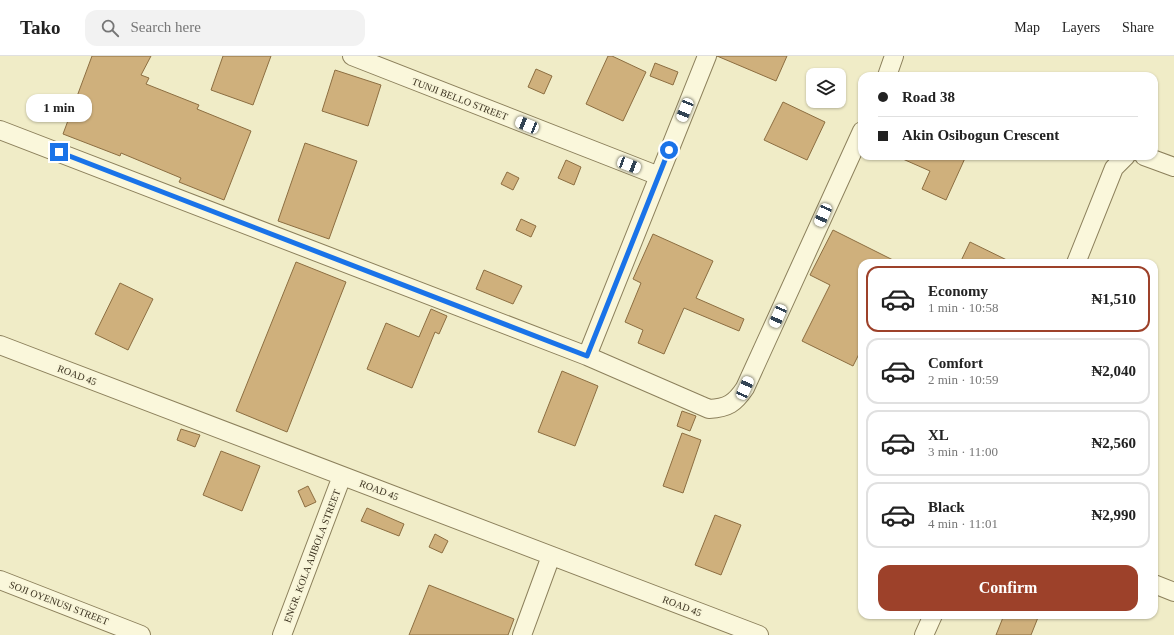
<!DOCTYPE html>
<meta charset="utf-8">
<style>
:root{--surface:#fff;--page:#f2f2f2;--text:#222;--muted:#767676;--line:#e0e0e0;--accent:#9d412a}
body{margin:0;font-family:Georgia,serif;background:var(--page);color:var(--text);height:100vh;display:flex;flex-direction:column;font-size:15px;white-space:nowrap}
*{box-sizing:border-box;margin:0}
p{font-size:13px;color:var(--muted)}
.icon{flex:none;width:22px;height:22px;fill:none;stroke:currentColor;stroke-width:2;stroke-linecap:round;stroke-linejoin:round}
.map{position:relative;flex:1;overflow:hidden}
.sheet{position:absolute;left:858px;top:203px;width:300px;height:360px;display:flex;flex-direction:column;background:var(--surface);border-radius:12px;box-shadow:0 1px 3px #0004}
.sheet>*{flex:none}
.hud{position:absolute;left:858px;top:16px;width:300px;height:88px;border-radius:12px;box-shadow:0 1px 3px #0004;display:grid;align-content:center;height:88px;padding:0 20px;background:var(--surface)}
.buttons{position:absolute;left:806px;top:12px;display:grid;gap:8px}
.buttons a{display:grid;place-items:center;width:40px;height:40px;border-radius:8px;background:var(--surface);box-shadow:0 1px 3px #0004;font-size:20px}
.end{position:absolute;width:18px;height:18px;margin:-9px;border:5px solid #1a73e8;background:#fff;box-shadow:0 0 0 2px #fff}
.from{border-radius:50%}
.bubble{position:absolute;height:28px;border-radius:12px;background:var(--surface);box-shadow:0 1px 3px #0004;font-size:13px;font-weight:700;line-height:28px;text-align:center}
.car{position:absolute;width:12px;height:24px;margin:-12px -6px;border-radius:5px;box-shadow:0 0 3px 1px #0007;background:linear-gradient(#fff 24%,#345 0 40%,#fff 0 76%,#345 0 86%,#fff 0)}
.hud b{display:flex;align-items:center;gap:14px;height:38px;font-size:15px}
.hud b+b{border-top:1px solid var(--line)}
.hud i{width:10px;height:10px;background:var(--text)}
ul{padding:7px 0 0;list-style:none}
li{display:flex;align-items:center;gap:12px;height:66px;margin:0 8px 6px;padding:0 12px;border:2px solid var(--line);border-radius:12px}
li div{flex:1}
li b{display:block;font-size:15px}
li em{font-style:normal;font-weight:700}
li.on{border-color:var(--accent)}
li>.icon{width:36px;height:36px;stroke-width:1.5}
.action{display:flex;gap:8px;margin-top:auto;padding:8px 20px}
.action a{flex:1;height:46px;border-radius:12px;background:var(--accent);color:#fff;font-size:16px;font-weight:700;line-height:46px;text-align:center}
header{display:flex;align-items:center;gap:24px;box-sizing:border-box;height:56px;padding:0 20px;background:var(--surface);border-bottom:1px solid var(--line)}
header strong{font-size:19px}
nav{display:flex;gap:22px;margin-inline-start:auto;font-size:14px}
.search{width:280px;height:36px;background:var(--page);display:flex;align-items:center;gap:10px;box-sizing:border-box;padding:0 14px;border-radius:12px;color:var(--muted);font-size:15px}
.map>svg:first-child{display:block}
</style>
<header>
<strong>Tako</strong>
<div class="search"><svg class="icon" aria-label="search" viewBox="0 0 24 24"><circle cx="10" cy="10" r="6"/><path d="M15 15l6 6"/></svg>Search here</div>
<nav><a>Map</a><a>Layers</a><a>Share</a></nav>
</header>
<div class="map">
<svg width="1174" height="579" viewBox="0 0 1174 579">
<rect width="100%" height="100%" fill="#f0ecc7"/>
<!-- building -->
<path fill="#cfb07c" stroke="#8c6e41" d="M92 0H151L141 19 149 22 146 28 199 49 197 53 251 75 224 144 179 126 181 122 121 97 120 100 63 78Z
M223 0H271L253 49 211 34Z
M608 0H612L646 16 623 65 586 48Z
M717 0H787L776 25Z
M655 7 678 16 673 29 650 20Z
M536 13 552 20 544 38 528 31Z
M335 14 381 29 368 70 322 55Z
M783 46 825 66 807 104 764 84Z
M305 87 357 105 329 183 278 165Z
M896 100H966L946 144 922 133 930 115Z
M566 104 581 111 574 129 558 122Z
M507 116 519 122 513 134 501 128Z
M521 163 536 170 531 181 516 174Z
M833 174 899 207H862V292L853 310 802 285 830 229 810 219Z
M653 178 713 205 696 242 744 263 739 275 684 252 664 298 638 287 643 274 625 266 641 227 633 223Z
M970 186 1013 207H960Z
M296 206 346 226 287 376 236 355Z
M484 214 522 230 513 248 476 233Z
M120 227 153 243 128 294 95 278Z
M431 253 447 260 439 278 435 276 412 332 367 313 386 267 419 281Z
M562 315 598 330 575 390 538 376Z
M682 355 696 360 690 375 677 370Z
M181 373 200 379 195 391 177 384Z
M682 377 701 384 683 437 663 430Z
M221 395 260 410 242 455 203 439Z
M308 430 316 446 305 451 298 435Z
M367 452 404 468 399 480 361 465Z
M715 459 741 469 721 519 695 509Z
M435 478 448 485 442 497 429 491Z
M429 529 514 563 508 579H409Z
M1004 559H1039L1031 579H996Z"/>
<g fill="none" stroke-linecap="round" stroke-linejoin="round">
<!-- minor casing -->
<g stroke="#8c805c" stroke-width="20">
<path id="minor" d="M352 0 659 120
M887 20 894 0
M0 74 587 300 709 353C728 352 735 347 745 332L862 75
M1144 100 1174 111
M1076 207 1114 112 1126 100
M0 289 759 579
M587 300 707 0
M0 524 141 579
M1154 528 1174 536
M282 579 342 420
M522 579 551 500
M924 579 933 559"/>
</g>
<!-- minor -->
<use href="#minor" stroke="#faf7db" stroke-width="18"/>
</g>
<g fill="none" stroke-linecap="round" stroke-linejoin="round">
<!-- route -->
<path stroke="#1a73e8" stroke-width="5" d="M59 96 587 300 669 94"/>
</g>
<g text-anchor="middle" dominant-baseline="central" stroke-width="3" stroke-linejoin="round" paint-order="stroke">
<!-- street labels -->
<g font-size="10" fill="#3c3320" stroke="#f7f4d7">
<text transform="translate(460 43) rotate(21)">TUNJI BELLO STREET</text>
<text transform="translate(77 319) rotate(21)">ROAD 45</text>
<text transform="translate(379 434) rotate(21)">ROAD 45</text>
<text transform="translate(312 500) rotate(-69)">ENGR. KOLA AJIBOLA STREET</text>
<text transform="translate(59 547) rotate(21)">SOJI OYENUSI STREET</text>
<text transform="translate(682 550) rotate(21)">ROAD 45</text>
</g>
</g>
</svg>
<div class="buttons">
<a><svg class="icon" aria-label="layers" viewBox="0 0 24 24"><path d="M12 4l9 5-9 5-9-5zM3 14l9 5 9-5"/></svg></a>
</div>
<i class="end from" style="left:669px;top:94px"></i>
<i class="end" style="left:59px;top:96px"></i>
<div class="bubble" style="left:26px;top:38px;width:66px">1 min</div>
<i class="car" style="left:685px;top:54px;rotate:202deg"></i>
<i class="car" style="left:527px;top:69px;rotate:292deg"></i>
<i class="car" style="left:629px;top:109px;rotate:111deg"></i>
<i class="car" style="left:823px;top:159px;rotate:204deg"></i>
<i class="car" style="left:778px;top:260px;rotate:204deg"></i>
<i class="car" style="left:745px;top:332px;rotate:24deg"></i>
<div class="hud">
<b><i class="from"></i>Road 38</b>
<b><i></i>Akin Osibogun Crescent</b>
</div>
<section class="sheet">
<ul>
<li class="on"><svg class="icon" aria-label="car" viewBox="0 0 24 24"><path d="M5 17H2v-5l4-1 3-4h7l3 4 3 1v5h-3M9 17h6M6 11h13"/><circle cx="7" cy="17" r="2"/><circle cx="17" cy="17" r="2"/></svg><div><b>Economy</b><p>1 min · 10:58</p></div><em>₦1,510</em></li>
<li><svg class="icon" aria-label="car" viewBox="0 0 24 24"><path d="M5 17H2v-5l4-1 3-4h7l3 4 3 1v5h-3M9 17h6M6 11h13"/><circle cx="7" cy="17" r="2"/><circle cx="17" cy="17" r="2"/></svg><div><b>Comfort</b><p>2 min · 10:59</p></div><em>₦2,040</em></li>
<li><svg class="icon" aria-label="car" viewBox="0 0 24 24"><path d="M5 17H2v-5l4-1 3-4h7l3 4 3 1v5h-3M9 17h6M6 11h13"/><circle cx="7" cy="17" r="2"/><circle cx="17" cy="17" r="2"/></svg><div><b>XL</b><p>3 min · 11:00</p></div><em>₦2,560</em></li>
<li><svg class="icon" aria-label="car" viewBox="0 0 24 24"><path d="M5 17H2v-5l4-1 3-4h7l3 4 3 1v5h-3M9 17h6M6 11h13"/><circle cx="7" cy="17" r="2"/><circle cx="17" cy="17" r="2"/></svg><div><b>Black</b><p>4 min · 11:01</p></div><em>₦2,990</em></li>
</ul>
<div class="action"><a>Confirm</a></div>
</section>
</div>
